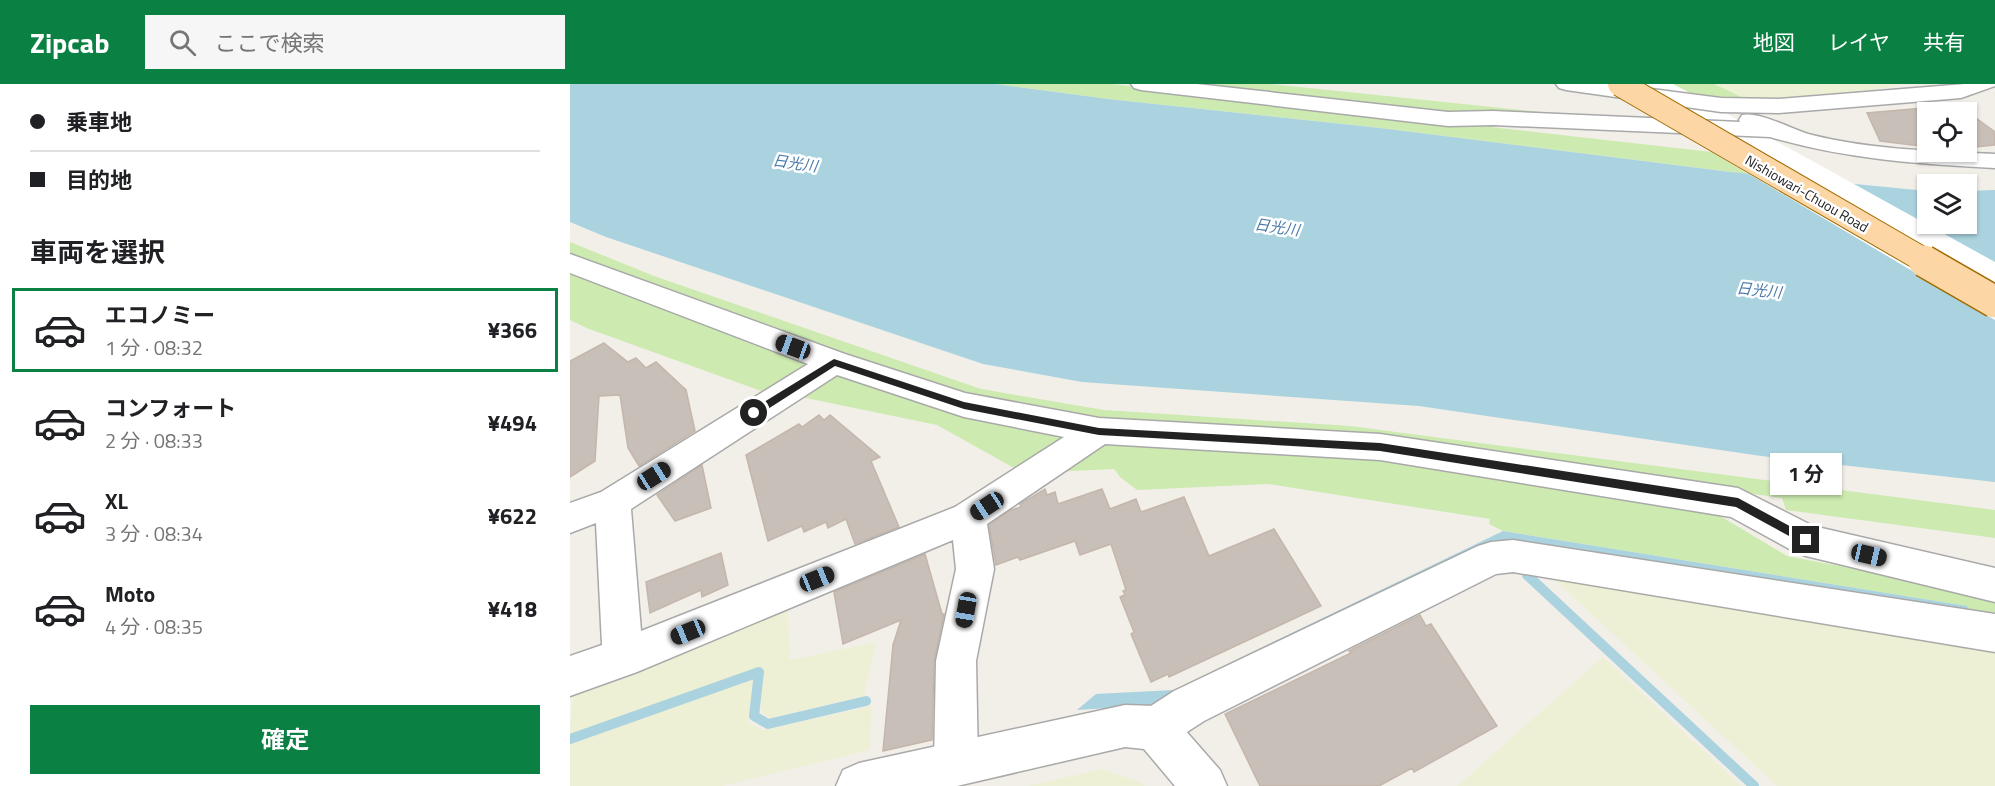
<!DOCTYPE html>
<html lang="ja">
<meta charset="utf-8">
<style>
:root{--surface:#fff;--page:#f6f6f6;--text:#202124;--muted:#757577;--line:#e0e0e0;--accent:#0b8043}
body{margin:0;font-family:"Titillium Web","Noto Sans JP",sans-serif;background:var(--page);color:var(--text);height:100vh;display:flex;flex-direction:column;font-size:22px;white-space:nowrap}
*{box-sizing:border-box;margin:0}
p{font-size:20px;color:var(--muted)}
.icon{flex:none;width:33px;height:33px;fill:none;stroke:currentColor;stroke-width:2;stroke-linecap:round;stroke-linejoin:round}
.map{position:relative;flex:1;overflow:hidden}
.side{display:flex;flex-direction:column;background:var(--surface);width:570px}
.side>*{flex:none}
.guide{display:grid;align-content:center;height:132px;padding:0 30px;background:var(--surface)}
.buttons{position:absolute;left:1347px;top:18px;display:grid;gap:12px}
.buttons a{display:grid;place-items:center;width:60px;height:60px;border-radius:0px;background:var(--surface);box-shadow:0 2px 4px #0004;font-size:30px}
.end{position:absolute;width:27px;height:27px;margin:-14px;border:8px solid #222;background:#fff;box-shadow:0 0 0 3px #fff}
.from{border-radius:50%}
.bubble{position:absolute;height:42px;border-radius:0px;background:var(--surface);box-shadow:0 2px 4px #0004;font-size:20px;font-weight:700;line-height:42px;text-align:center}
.car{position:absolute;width:18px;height:36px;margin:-18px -9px;border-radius:8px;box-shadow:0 0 4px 2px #0007;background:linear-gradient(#222 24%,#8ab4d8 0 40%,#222 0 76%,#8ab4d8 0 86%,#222 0)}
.guide b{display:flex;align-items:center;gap:21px;height:57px;font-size:22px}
.guide b+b{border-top:2px solid var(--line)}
.guide i{width:15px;height:15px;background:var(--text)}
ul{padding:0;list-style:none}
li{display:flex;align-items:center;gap:18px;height:84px;margin:0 12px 9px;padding:0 18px;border:3px solid transparent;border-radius:0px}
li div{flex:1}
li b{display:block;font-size:22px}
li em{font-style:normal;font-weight:700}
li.selected{border-color:var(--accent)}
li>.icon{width:54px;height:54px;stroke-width:1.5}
h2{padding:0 30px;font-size:27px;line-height:72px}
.action{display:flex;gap:12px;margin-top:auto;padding:12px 30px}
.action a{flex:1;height:69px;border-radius:0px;background:var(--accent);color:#fff;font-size:24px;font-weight:700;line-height:69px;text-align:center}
header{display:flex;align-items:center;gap:36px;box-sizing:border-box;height:84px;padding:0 30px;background:var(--accent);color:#fff}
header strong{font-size:28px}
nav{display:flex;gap:33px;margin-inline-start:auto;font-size:21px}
.search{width:420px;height:54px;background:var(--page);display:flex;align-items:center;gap:15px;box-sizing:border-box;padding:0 21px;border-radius:0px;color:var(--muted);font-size:22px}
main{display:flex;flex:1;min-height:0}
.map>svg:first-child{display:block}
</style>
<header>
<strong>Zipcab</strong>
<div class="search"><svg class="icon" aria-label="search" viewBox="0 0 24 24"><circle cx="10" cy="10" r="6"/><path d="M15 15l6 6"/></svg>ここで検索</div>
<nav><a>地図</a><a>レイヤ</a><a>共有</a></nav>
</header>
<main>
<section class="side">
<div class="guide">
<b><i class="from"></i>乗車地</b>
<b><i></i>目的地</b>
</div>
<h2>車両を選択</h2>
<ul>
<li class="selected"><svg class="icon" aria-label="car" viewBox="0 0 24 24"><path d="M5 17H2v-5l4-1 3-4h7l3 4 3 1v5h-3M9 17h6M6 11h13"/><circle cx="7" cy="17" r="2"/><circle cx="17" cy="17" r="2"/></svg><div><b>エコノミー</b><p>1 分 · 08:32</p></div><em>¥366</em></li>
<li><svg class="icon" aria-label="car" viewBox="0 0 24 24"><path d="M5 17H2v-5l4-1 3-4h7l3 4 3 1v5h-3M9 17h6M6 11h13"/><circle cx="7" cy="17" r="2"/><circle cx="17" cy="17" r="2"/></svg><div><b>コンフォート</b><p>2 分 · 08:33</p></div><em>¥494</em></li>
<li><svg class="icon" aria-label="car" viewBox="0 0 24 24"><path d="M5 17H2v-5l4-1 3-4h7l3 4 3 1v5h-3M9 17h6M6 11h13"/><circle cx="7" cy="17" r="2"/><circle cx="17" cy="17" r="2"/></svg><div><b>XL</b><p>3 分 · 08:34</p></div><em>¥622</em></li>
<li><svg class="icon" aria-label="car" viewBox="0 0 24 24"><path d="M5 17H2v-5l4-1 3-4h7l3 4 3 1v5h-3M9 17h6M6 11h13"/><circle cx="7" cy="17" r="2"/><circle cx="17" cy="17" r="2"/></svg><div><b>Moto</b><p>4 分 · 08:35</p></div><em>¥418</em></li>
</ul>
<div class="action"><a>確定</a></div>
</section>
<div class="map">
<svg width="1425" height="702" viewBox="0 0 1425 702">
<rect width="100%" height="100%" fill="#f2efe9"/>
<!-- farmland -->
<path fill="#eef0d5" d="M1144 0H1339L1204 19 1182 18Z
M974 486 1425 563V702H1207Z
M217 516 220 576 306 558 294 612 201 634 190 628 194 583 0 651 4 598Z
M1033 573 1171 702H887Z
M183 594 178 639 193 646 302 622 299 666 152 702H0V659Z
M532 685 572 699 574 702H458Z"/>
<!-- grass -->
<path fill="#cdebb0" d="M426 0H542L1142 68 1178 90 810 44 538 15Z
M596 0H701L1028 34 886 31Z
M1103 0H1144L1182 18 1131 15Z
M0 158 84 192 411 305 534 326 780 342 1425 426V454L1216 426 1212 414 797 355 528 339 398 316 0 172Z
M0 185 244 277 202 311 19 245 0 236Z
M266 286 501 350 453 389 367 341 226 312Z
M525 357 819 372 1135 423 1217 472 1425 512V538L1401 535 1396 522 933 447 919 440 920 435 698 400 567 406 550 393 544 385 481 388Z"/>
<!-- water -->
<path fill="#aad3df" d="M0 0H426L538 15 810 44 1161 88 1357 107 1358 140H1396L1397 107 1425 106V398L1191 372 849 322 512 298 413 280 36 153 0 138Z
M933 447 1397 522 1400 532 942 461 590 621 507 626 526 610 604 606Z"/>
<!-- pier -->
<path fill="#fff" d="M1027 0H1103L1425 178V236Z"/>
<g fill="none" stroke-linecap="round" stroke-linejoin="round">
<!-- stream -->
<path stroke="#aad3df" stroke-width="10" d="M957 491 1184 702
M0 655 189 588 184 632 198 640 296 617"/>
</g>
<!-- building -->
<path fill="#c7bfb8" stroke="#c4b6ab" stroke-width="1.5" d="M1388 21 1425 48V61L1396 64V28H1358V63L1310 57 1297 29Z
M34 259 58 278 66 274 76 284 86 278 116 306 125 347 69 382 58 364 50 311 29 312 25 377 0 393V277Z
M249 331 254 336 260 331 310 373 301 377 329 443 285 460 276 435 258 444 256 438 234 448 232 442 198 457 176 371 229 340 232 343Z
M132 381 141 424 105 437 87 411Z
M475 405 477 411 485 408 488 420 532 405 540 425 566 415 571 428 614 413 639 472 704 445 751 522 599 593 598 590 581 598 561 550 564 548 550 513 555 511 553 507 556 506 541 460 510 471 505 457 450 476 448 473 426 481 419 441 441 426 451 423 450 420Z
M151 469 158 501 132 513 131 506 80 529 76 498Z
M355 470 372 530H374L364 577 362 656 313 667 323 561 331 536 273 560 264 508Z
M850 531 856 542 861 540 927 642 844 688 842 684 809 702H690L655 630 781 569 779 567Z"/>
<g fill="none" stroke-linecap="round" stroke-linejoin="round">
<!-- minor casing -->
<g stroke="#a9a9a9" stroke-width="3">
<path id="minor" d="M561 0H627L878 28 923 27 1170 38 1169 36 1172 31C1190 27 1223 46 1242 51 1303 66 1364 67 1425 70V84C1348 80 1274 75 1200 53L923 41 878 42 571 6 564 4Z
M986 0H1043L1151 14 1209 15 1395 0H1425V2L1391 14 1209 29 1151 28 996 6 989 4Z
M0 170 275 270 395 309 529 334 810 350 1168 404 1243 442 1425 484V518L1236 472 1223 467 1161 433 810 376 535 360 417 440 424 485 406 577 408 680 402 696 386 702 370 696 364 680 366 577 386 485 383 456 67 588 0 612V572L32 561 26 439 0 449V419L31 408 238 280 0 189ZM267 291 394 333 494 353 385 423 71 547 61 425Z
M943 456 1425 530V568L943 488 926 490 634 637 600 659 585 666 570 659 563 644 570 629 604 607 908 462 921 458Z"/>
</g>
<!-- tertiary casing -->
<g stroke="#a9a9a9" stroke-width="3">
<path id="tertiary" d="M555 621 585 622 600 629 650 686 657 702H605L574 665 555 663 387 702H266L273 686 289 679Z"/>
</g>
<!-- minor -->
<use href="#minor" fill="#fff" fill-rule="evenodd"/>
<!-- tertiary -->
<use href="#tertiary" fill="#fff" fill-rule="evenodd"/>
<!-- primary-bridge-far1 casing -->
<g stroke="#a06b00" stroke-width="26" stroke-linecap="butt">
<path id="primary-bridge-far1" d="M1050 0 1357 178"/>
</g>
<!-- primary-bridge casing -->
<g stroke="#a06b00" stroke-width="34" stroke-linecap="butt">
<path id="primary-bridge" d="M1354 177 1425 218"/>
</g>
<!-- primary-bridge-far1 -->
<use href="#primary-bridge-far1" stroke="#fcd6a4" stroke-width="24"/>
<!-- primary-bridge -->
<use href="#primary-bridge" stroke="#fcd6a4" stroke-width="31"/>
</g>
<!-- route -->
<path fill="#222" d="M264 275 394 318 529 344 810 359 1168 414 1240 453 1241 456 1236 461 1232 459 1166 423 810 367 529 351 394 325 265 282 187 332H181V326Z"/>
<g text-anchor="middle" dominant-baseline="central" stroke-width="5" stroke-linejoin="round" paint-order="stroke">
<!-- far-street labels -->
<g font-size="14" fill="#222" stroke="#fff">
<text transform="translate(1237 109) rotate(30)">Nishiowari-Chuou Road</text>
</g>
<!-- far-water labels -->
<g font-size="15" font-style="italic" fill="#4a7aab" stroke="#fff">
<text transform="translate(225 79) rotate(8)">日光川</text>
<text transform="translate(707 143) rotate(8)">日光川</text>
<text transform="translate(1189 206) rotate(6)">日光川</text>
</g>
</g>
</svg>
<div class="buttons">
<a><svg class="icon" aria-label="locate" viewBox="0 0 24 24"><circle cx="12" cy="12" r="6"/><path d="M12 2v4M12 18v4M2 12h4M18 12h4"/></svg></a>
<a><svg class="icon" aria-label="layers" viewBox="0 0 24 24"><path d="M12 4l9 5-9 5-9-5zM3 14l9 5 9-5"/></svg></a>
</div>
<i class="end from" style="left:184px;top:329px"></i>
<i class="end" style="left:1236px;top:456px"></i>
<div class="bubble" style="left:1200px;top:369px;width:72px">1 分</div>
<i class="car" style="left:223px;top:263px;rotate:290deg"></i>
<i class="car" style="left:84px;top:392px;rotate:58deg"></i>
<i class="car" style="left:417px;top:422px;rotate:237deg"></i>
<i class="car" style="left:1299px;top:471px;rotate:103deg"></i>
<i class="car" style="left:247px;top:495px;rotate:68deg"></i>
<i class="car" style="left:396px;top:526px;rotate:190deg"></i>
<i class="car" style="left:118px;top:548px;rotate:248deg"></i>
</div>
</main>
